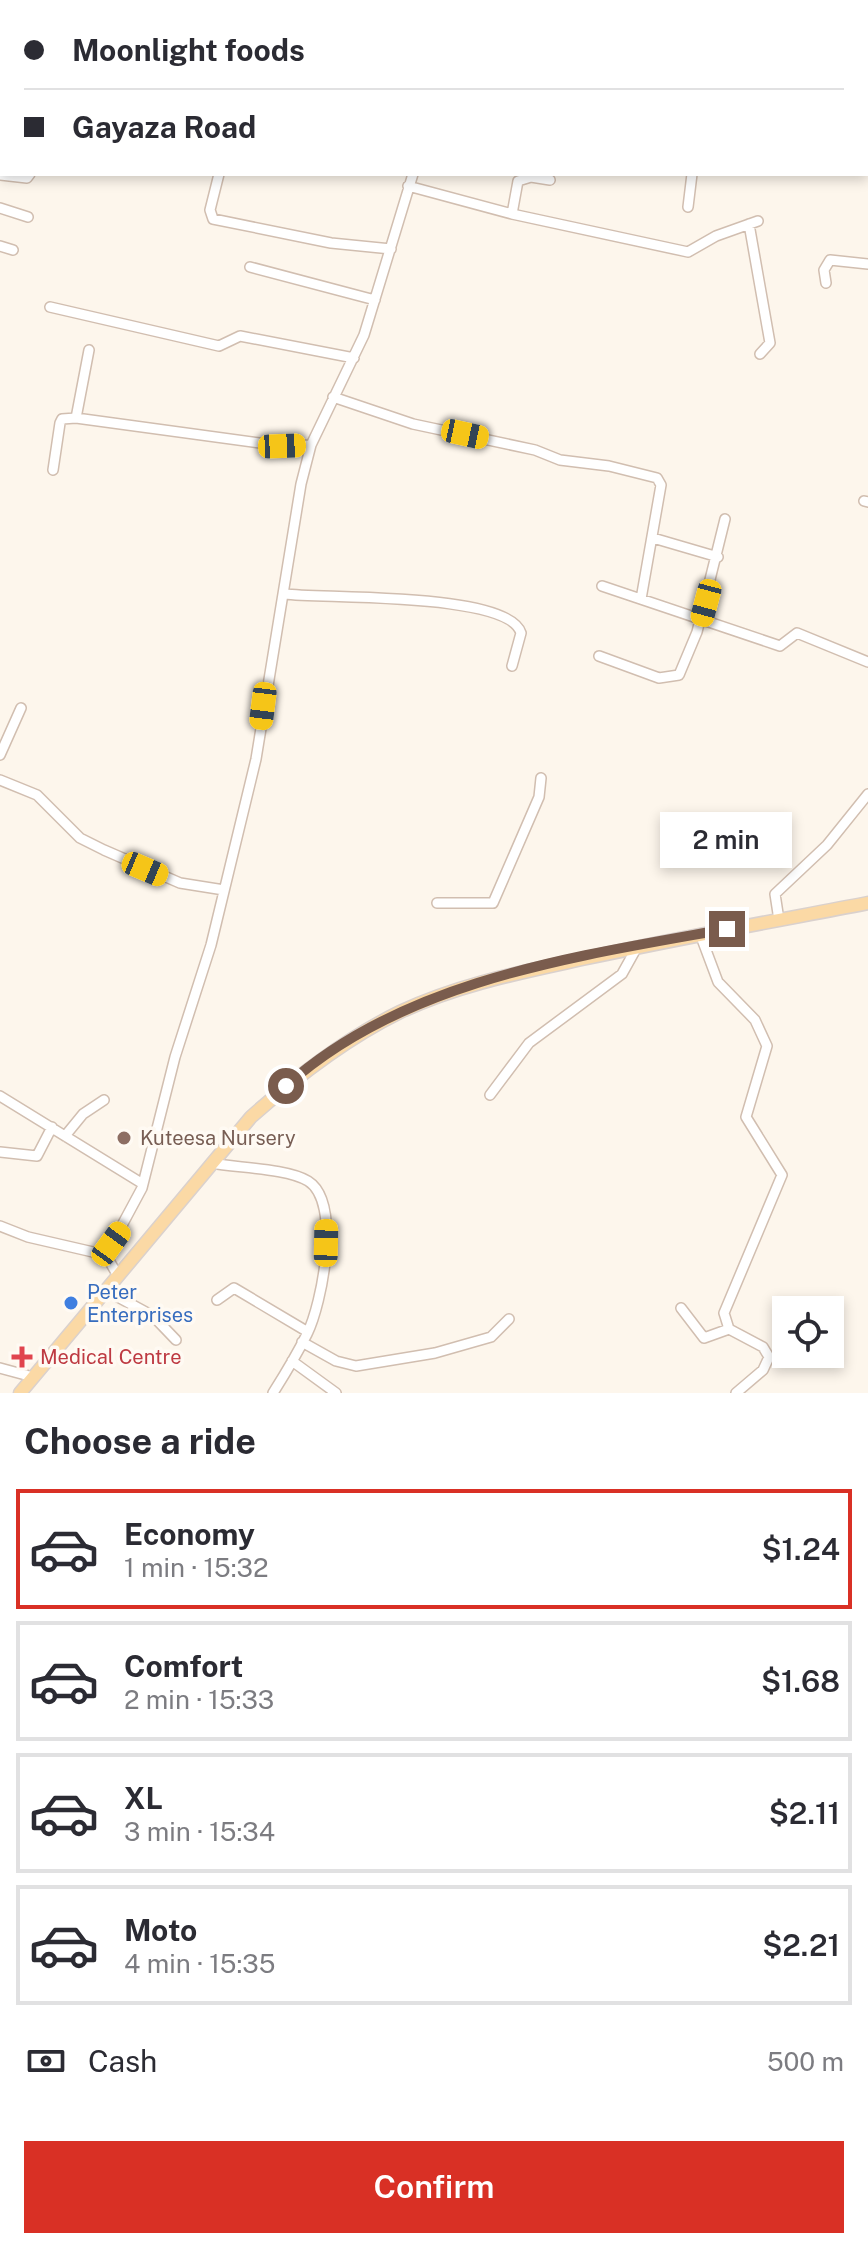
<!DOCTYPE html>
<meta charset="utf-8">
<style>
:root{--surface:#fff;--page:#f2f2f3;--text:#2b2b33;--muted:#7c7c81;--line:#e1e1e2;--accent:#d93025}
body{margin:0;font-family:"Public Sans",sans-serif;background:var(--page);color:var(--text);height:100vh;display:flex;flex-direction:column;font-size:30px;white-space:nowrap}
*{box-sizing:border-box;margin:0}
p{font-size:26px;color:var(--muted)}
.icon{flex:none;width:44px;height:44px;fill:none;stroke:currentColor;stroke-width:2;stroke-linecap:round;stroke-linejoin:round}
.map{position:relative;height:1393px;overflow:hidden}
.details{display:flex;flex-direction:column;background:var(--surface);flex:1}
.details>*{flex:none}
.guide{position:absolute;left:0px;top:0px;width:868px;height:176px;box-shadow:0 4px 12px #0003;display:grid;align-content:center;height:176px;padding:0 24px;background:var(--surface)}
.controls{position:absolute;left:772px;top:1296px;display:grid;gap:16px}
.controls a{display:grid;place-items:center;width:72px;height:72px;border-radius:0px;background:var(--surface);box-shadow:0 4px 12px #0003;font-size:40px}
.end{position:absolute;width:36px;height:36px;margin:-18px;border:10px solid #7a5c4d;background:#fff;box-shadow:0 0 0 4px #fff}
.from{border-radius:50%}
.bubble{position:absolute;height:56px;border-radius:0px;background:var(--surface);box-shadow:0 4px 12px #0003;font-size:26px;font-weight:600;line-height:56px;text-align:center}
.car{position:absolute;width:24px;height:48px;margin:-24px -12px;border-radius:10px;box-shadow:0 0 6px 2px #0007;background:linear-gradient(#f5c518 24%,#345 0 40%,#f5c518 0 76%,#345 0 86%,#f5c518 0)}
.guide b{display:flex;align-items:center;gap:28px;height:76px;font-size:30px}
.guide b+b{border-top:2px solid var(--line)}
.guide i{width:20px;height:20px;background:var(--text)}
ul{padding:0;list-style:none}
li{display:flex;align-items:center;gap:24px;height:120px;margin:0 16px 12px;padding:0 8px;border:4px solid var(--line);border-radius:0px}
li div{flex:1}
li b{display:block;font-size:30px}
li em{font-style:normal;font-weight:600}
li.active{border-color:var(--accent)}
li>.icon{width:72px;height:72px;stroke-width:1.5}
h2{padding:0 24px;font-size:36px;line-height:96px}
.pay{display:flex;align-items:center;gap:20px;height:88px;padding:0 24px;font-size:30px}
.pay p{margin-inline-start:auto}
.primary-button{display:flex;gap:16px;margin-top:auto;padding:16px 24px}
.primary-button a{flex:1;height:92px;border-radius:0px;background:var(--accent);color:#fff;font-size:32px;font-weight:600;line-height:92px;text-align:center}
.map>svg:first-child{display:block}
</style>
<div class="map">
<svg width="868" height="1393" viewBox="0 0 868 1393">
<rect width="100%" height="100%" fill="#fdf6ec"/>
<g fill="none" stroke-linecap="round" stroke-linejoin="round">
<!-- minor casing -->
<g stroke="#d1beb0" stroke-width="12">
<path id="minor" d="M402 0 406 2
M632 0 643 2
M31 2 32 0
M268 2 269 0
M462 2V0
M657 2V0
M866 29H868
M0 82 2 83
M866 108 868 107
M0 134H2
M219 174 210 210 213 219 331 243 391 249
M0 175 27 178 30 174
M408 186 512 214 518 181 531 177 550 180
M688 207 692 174
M0 208 28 217
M512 214 688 252 716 236 758 221
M749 224 770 343 760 354
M0 246 13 250
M250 267 375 300
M826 283 824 270 830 260 868 264
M50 307 219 346 240 336 354 358
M333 397 413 424 535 450 560 460 609 466 657 478 661 485 641 599
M76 418 282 446 311 445
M53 470 60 423 62 419 76 418 89 350
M864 501 868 502
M653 538 718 557
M602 586 780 646 797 633 868 662
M285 594C324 599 509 592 521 633L512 666
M599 656 659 678 679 675 697 632 725 519
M0 755 21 708
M0 780 37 795 80 838 104 850 180 883 224 890
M437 903H493L539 797 541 778
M779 920 775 894 827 845 868 794
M700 934 718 982 755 1020 767 1046 746 1117 782 1175 724 1313 729 1329 763 1347 769 1357 763 1370 736 1393
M490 1095 529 1043 622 974 637 947
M0 1096 143 1184
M65 1136 83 1114 104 1100
M0 1152 37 1156 52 1127
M211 1163C236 1168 287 1168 308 1181 342 1202 322 1304 307 1334 297 1354 285 1374 273 1393
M0 1226 28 1237 106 1255
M118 1276 106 1255 142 1188 175 1057 211 945 256 759 301 484 311 445 364 335 413 174
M105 1290 153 1316 176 1340
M217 1300 234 1288 308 1332
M681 1308 704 1338 729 1329
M302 1342 336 1361 356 1366 435 1353 491 1337 509 1319
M292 1361 336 1393
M0 1368 33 1377"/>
</g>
<!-- major casing -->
<g stroke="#dad1cd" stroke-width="15">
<path id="major" d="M20 1393 251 1117C296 1077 345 1039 400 1012 459 984 523 972 587 958 680 938 774 921 868 903"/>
</g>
<!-- minor -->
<use href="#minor" stroke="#fff" stroke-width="9"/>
<!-- major -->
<use href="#major" stroke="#fbd9a5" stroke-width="12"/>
</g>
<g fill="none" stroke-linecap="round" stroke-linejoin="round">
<!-- route -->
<path stroke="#7a5c4d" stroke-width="10" d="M286 1086C403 980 577 956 727 929"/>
</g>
<!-- markers -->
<circle fill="#8d6e63" stroke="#fffaf3" stroke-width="3" cx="124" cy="1138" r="8"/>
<circle fill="#3f7fe0" stroke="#fffaf3" stroke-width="3" cx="71" cy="1303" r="8"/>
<path fill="#e0444e" stroke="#fffaf3" stroke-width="3" d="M18 1345h8v8h8v8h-8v8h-8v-8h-8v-8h8z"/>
<g text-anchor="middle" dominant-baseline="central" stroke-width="7" stroke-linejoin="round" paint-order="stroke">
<!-- education labels -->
<g font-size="20" fill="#785e54" stroke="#fffaf3" text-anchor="start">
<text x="140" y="1138">Kuteesa Nursery</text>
</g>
<!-- shop labels -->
<g font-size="20" fill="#366cbe" stroke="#fffaf3" text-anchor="start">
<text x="87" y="1292">Peter<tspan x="87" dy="23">Enterprises</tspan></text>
</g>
<!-- health labels -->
<g font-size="20" fill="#be3a42" stroke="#fffaf3" text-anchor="start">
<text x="40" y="1357">Medical Centre</text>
</g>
</g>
</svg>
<div class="controls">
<a><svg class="icon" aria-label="locate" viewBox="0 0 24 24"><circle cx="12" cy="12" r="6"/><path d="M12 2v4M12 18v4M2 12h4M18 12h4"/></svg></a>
</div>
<i class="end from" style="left:286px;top:1086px"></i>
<i class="end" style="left:727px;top:929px"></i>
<div class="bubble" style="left:660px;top:812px;width:132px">2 min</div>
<i class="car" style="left:465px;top:434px;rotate:102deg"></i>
<i class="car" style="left:282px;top:446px;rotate:88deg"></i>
<i class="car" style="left:706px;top:603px;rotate:195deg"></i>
<i class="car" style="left:263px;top:706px;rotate:187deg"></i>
<i class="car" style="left:145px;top:869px;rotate:113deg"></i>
<i class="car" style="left:326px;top:1243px;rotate:1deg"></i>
<i class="car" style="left:111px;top:1244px;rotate:36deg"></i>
<div class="guide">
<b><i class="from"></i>Moonlight foods</b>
<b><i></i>Gayaza Road</b>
</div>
</div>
<section class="details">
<h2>Choose a ride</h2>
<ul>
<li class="active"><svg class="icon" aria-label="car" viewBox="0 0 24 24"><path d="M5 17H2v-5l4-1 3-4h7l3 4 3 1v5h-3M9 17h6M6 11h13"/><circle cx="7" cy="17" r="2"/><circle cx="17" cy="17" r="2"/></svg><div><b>Economy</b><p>1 min · 15:32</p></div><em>$1.24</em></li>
<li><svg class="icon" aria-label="car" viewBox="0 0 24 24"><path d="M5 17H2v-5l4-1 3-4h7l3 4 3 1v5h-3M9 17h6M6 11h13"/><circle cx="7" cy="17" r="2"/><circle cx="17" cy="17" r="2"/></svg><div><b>Comfort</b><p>2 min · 15:33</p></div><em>$1.68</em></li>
<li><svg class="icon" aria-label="car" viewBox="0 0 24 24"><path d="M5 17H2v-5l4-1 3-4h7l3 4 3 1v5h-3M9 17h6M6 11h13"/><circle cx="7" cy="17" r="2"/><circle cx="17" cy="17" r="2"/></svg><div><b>XL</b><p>3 min · 15:34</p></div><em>$2.11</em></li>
<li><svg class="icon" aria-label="car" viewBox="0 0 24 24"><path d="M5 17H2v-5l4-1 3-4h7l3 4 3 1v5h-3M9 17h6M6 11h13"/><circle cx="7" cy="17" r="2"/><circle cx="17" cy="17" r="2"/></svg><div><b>Moto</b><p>4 min · 15:35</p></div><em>$2.21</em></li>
</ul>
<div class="pay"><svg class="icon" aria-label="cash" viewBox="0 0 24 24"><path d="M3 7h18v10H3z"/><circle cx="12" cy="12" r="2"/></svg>Cash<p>500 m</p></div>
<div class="primary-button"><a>Confirm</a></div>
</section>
